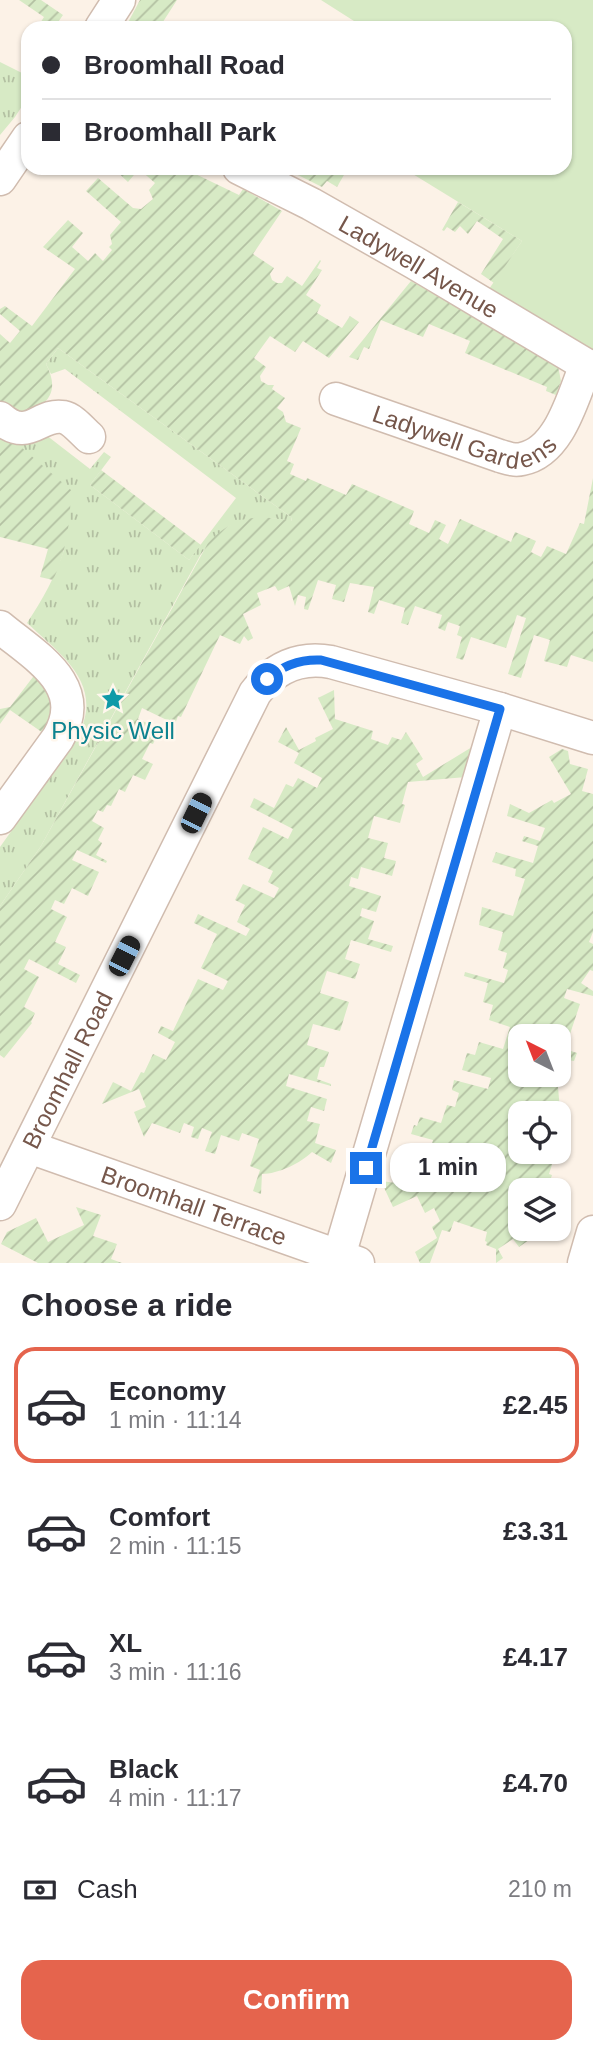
<!DOCTYPE html>
<meta charset="utf-8">
<style>
:root{--surface:#fff;--page:#f2f2f3;--text:#2b2b33;--muted:#7c7c81;--line:#e1e1e2;--accent:#e5644d}
body{margin:0;font-family:Arial,sans-serif;background:var(--page);color:var(--text);height:100vh;display:flex;flex-direction:column;font-size:26px;white-space:nowrap}
*{box-sizing:border-box;margin:0}
p{font-size:23px;color:var(--muted)}
.icon{flex:none;width:38px;height:38px;fill:none;stroke:currentColor;stroke-width:2;stroke-linecap:round;stroke-linejoin:round}
.map{position:relative;height:1263px;overflow:hidden}
.details{display:flex;flex-direction:column;background:var(--surface);flex:1}
.details>*{flex:none}
.guide{position:absolute;left:21px;top:21px;width:551px;height:154px;border-radius:21px;box-shadow:0 2px 5px #0004;display:grid;align-content:center;height:154px;padding:0 21px;background:var(--surface)}
.needle{width:46px;rotate:318deg}
.fabs{position:absolute;left:508px;top:1024px;display:grid;gap:14px}
.fabs a{display:grid;place-items:center;width:63px;height:63px;border-radius:14px;background:var(--surface);box-shadow:0 2px 5px #0004;font-size:35px}
.end{position:absolute;width:32px;height:32px;margin:-16px;border:9px solid #1a73e8;background:#fff;box-shadow:0 0 0 4px #fff}
.from{border-radius:50%}
.bubble{position:absolute;height:49px;border-radius:21px;background:var(--surface);box-shadow:0 2px 5px #0004;font-size:23px;font-weight:600;line-height:49px;text-align:center}
.car{position:absolute;width:21px;height:42px;margin:-21px -10px;border-radius:9px;box-shadow:0 0 5px 2px #0007;background:linear-gradient(#222 24%,#8ab4d8 0 40%,#222 0 76%,#8ab4d8 0 86%,#222 0)}
.guide b{display:flex;align-items:center;gap:24px;height:66px;font-size:26px}
.guide b+b{border-top:2px solid var(--line)}
.guide i{width:18px;height:18px;background:var(--text)}
ul{padding:0;list-style:none}
li{display:flex;align-items:center;gap:21px;height:116px;margin:0 14px 10px;padding:0 7px;border:4px solid transparent;border-radius:21px}
li div{flex:1}
li b{display:block;font-size:26px}
li em{font-style:normal;font-weight:600}
li.selected{border-color:var(--accent)}
li>.icon{width:63px;height:63px;stroke-width:1.5}
h2{padding:0 21px;font-size:32px;line-height:84px}
.pay{display:flex;align-items:center;gap:18px;height:77px;padding:0 21px;font-size:26px}
.pay p{margin-inline-start:auto}
.primary-button{display:flex;gap:14px;margin-top:auto;padding:14px 21px}
.primary-button a{flex:1;height:80px;border-radius:21px;background:var(--accent);color:#fff;font-size:28px;font-weight:600;line-height:80px;text-align:center}
.map>svg:first-child{display:block}
</style>
<div class="map">
<svg width="593" height="1263" viewBox="0 0 593 1263">
<defs>
<pattern id="grass-tufts" width="24" height="20" patternUnits="userSpaceOnUse" patternTransform="scale(1.75)"><rect width="24" height="20" fill="#d7eac5"/><path d="M3 7l-1-3M5 7V3M7 7l1-3M15 17l-1-3M17 17v-4M19 17l1-3" fill="none" stroke="#b3c0a2"/></pattern>
<pattern id="garden-furrows" width="10" height="10" patternUnits="userSpaceOnUse" patternTransform="scale(1.75)"><rect width="10" height="10" fill="#d7eac5"/><path d="M-1 1l2-2M0 10L10 0M9 11l2-2" fill="none" stroke="#b3c0a2"/></pattern>
</defs>
<rect width="100%" height="100%" fill="#fcf2e7"/>
<!-- grass -->
<path fill="url(#grass-tufts)" d="M0 62 28 76V97L15 117 0 135Z
M58 348 291 517 292 522C280 518 270 518 257 519 229 521 218 532 201 554L41 846 0 906V847L74 743C108 687 65 658 27 623 43 599 55 577 64 550L0 429 37 428 90 469 104 452 111 457 90 485 189 560 236 498 65 369 51 374 46 364Z"/>
<!-- park -->
<path fill="#d7eac5" d="M321 0H593V357L489 289 522 241 403 168H565V28H365Z"/>
<!-- garden -->
<path fill="url(#garden-furrows)" fill-rule="evenodd" d="M19 0H41L63 15 54 28H37L44 17Z
M140 0H177L159 28H125Z
M113 168H183L239 195 243 189 282 211 253 254 274 268 270 274 272 280 277 283H282L287 276 302 286 320 260 321 261 317 268 322 270 306 295 321 305 317 313 342 328 350 316 359 322 329 358 303 341 295 352 270 336 254 358 266 367 260 376 261 381 268 385H274L272 389 285 398 277 408 283 412 286 422 301 428 287 461 294 464 290 474 306 481 307 478 346 495 352 484 414 511 409 524 429 533 435 520 446 525 439 539 448 544 460 519 511 542 515 532 536 541 531 552 541 557 547 546 566 554 580 523 584 524 593 478V662L571 655 567 667 544 661 550 640 534 635 521 678 508 674 526 618 517 615 506 648 471 637 463 660 456 658 462 637 457 635 460 626 448 622 445 631 438 628 442 615 415 606 408 625 401 623 405 608 379 600 374 614 368 612 374 587 350 583 344 602 332 599 336 585 318 580 308 610 304 609 306 597 298 595 295 606 289 586 278 591 275 586 257 593 261 605 243 614 253 638 248 641 244 636 240 644 220 635 181 717 178 716 175 724 142 708 138 719 160 729 153 744 150 743 142 759 153 764 145 780 133 775 125 792 119 789 111 806 107 805 103 812 98 810 92 821 104 828 98 840 102 843 96 855 107 861 106 863 77 850 72 860 99 872 88 896 72 888 64 904 55 900 51 909 67 917 55 942 66 947 58 964 80 975 76 983 29 959 24 969 39 977 24 1007 35 1013 31 1022 32 1023 4 1058 0 1055V906L41 846 208 543C236 514 256 515 292 521L291 517 58 348 46 364C61 393 47 406 21 415L0 404V334L10 343 20 331 0 314V309L5 306 32 326 75 269 43 247 68 220 83 233 72 247 88 261 95 253 103 261 112 250 109 247 112 244 110 235 121 222 86 191 98 178 133 208 141 209 153 199 149 190 155 183 139 169 128 182Z
M284 168H348L337 187 327 181 322 187Z
M458 202 522 241 494 283 481 274 503 239 477 221 468 234 460 226 455 232 447 227 444 231 442 230Z
M411 281 558 366 561 381 556 395 546 391 547 387 465 353 470 341 429 324 423 337 381 320 369 349 364 347 358 360 349 357Z
M0 429 71 490C70 522 67 551 53 580L40 577 48 549 0 537Z
M101 470 201 545 189 560 90 485Z
M36 673 55 700 46 735 10 710 0 724V709L10 707Z
M334 690 335 719 373 731 371 739 388 745 392 737 401 740 406 732 423 759 416 764 423 777 472 747 466 777 408 782 402 804 405 805 400 823 374 816 368 838 388 843 384 858 396 861 392 876 361 867 358 879 351 877 349 886 381 896 376 912 362 908 360 916 374 921 368 939 393 946 391 952 351 940 345 959 360 964 355 979 327 971 320 993 349 1002 340 1031 313 1024 307 1045 329 1052 324 1067H320L317 1079 331 1084V1086L289 1074 286 1086 327 1099 324 1111 311 1107 307 1121 320 1124 315 1143 336 1150 331 1163 312 1152C301 1163 278 1174 262 1174L261 1194 253 1191 260 1170 250 1166 259 1139 242 1133 239 1141 221 1135 215 1154 205 1151 212 1132 202 1128 198 1139 191 1137 194 1127 184 1123 180 1133 152 1123 144 1137 134 1112 146 1107 139 1089 102 1104 113 1082 131 1091 141 1072 144 1073 153 1054 166 1060 175 1042 158 1033 161 1026 173 1031 198 979 223 990 228 981 201 968 217 934 194 923 198 914 246 936 250 929 237 922 245 905 235 900 243 884 274 898 279 888 268 882 273 871 248 859 263 827 288 839 293 829 250 807 254 798 274 808 286 784 293 787 298 778 317 788 322 778 294 763 299 753 278 742 286 727 299 750 316 741 315 738 333 729 318 698Z
M562 749 568 751 570 764 588 769 582 791 593 794V932L589 942 593 944V971L590 970 581 983 593 991V996L567 989 564 998 580 1004 565 1049 577 1053 574 1061 568 1060 569 1074 557 1076 560 1110H563L565 1123 558 1145V1113H520V1152H556L549 1174 552 1175 547 1190 537 1187 535 1190H520V1213H518L515 1221 520 1223V1228L524 1229 521 1238 529 1240 519 1247 513 1239 498 1249 503 1258 496 1263V1249L486 1245 487 1242 485 1241 487 1232 454 1221 450 1232 442 1230 430 1263H420L415 1252 437 1238 432 1227 440 1221 434 1208 425 1213 417 1196 393 1207 381 1181 420 1186 433 1140 411 1134 414 1125 417 1126 420 1117 441 1123 447 1105 455 1107 459 1093 452 1090 454 1080 488 1089 491 1078 462 1070 467 1053 475 1055 479 1042 503 1049 510 1027 489 1020 493 1005 483 1002 488 983 464 976 465 972 504 983 508 970 503 968 507 953 498 950 503 932 479 925 482 907 513 916 525 879 515 876 516 869 492 862 496 852 533 863 538 846 522 841 524 836 540 841 545 828 507 816 510 804 529 813 552 800 554 803 571 794 549 757ZM520 1036H558V1074H520Z
M76 1207 101 1215 93 1236 117 1244 111 1259 122 1263H38L1 1244 7 1232 36 1218 48 1242 84 1225Z"/>
<g fill="none" stroke-linecap="round" stroke-linejoin="round">
<!-- minor casing -->
<g stroke="#d0bcaf" stroke-width="35">
<g id="minor">
<path d="M101 28 119 0"/>
<path id="s1" d="M239 168 311 204 415 263 593 369"/>
<path d="M0 179 28 138"/>
<path id="s2" d="M336 399 500 456C507 458 514 461 522 459 560 452 573 396 586 365"/>
<path d="M0 418C29 443 39 413 63 417 73 419 82 431 89 437"/>
<path d="M0 627C36 657 89 685 58 738L0 818"/>
<path id="s3" d="M29 1147 358 1263"/>
<path id="s4" d="M0 1204 255 693C274 668 299 656 331 662L500 709 593 738"/>
<path d="M339 1256 500 709"/>
<path d="M584 1263 593 1232"/>
</g>
</g>
<!-- minor -->
<use href="#minor" stroke="#fff" stroke-width="32"/>
</g>
<g fill="none" stroke-linecap="round" stroke-linejoin="round">
<!-- route -->
<path stroke="#1a73e8" stroke-width="9" d="M267 679C283 665 300 659 321 660L500 709 366 1168"/>
</g>
<!-- icons -->
<defs>
<g id="sight-bare" transform="scale(1.89)"><path d="M0-6L1.8-2.2L6-1.7L2.9 1.2L3.7 5.4L0 3.3L-3.7 5.4L-2.9 1.2L-6-1.7L-1.8-2.2Z" fill="#0f9aa8" stroke="#fff7ed" stroke-width="2.5" paint-order="stroke"/></g>
</defs>
<g fill-rule="evenodd">
<use href="#sight-bare" x="113" y="699"/>
</g>
<g text-anchor="middle" dominant-baseline="central" stroke-width="5" stroke-linejoin="round" paint-order="stroke">
<!-- street labels -->
<g font-size="24" fill="#76574b" stroke="#fff7ed">
<text stroke="none"><textPath href="#s1" startOffset="205">Ladywell Avenue</textPath></text>
<text stroke="none"><textPath href="#s2" startOffset="136">Ladywell Gardens</textPath></text>
<text stroke="none"><textPath href="#s4" startOffset="150">Broomhall Road</textPath></text>
<text stroke="none"><textPath href="#s3" startOffset="175">Broomhall Terrace</textPath></text>
</g>
<!-- culture labels -->
<g font-size="24" fill="#0d838f" stroke="#fff7ed">
<text x="113" y="730">Physic Well</text>
</g>
</g>
</svg>
<div class="fabs">
<a><svg class="needle" viewBox="-14 -14 28 28"><path d="M0-13l5 13h-10z" fill="#e53935"/><path d="M0 13l5-13h-10z" fill="#7c7c81"/></svg></a>
<a><svg class="icon" aria-label="locate" viewBox="0 0 24 24"><circle cx="12" cy="12" r="6"/><path d="M12 2v4M12 18v4M2 12h4M18 12h4"/></svg></a>
<a><svg class="icon" aria-label="layers" viewBox="0 0 24 24"><path d="M12 4l9 5-9 5-9-5zM3 14l9 5 9-5"/></svg></a>
</div>
<i class="end from" style="left:267px;top:679px"></i>
<i class="end" style="left:366px;top:1168px"></i>
<div class="bubble" style="left:390px;top:1143px;width:116px">1 min</div>
<i class="car" style="left:196px;top:813px;rotate:26deg"></i>
<i class="car" style="left:124px;top:956px;rotate:27deg"></i>
<div class="guide">
<b><i class="from"></i>Broomhall Road</b>
<b><i></i>Broomhall Park</b>
</div>
</div>
<section class="details">
<h2>Choose a ride</h2>
<ul>
<li class="selected"><svg class="icon" aria-label="car" viewBox="0 0 24 24"><path d="M5 17H2v-5l4-1 3-4h7l3 4 3 1v5h-3M9 17h6M6 11h13"/><circle cx="7" cy="17" r="2"/><circle cx="17" cy="17" r="2"/></svg><div><b>Economy</b><p>1 min · 11:14</p></div><em>£2.45</em></li>
<li><svg class="icon" aria-label="car" viewBox="0 0 24 24"><path d="M5 17H2v-5l4-1 3-4h7l3 4 3 1v5h-3M9 17h6M6 11h13"/><circle cx="7" cy="17" r="2"/><circle cx="17" cy="17" r="2"/></svg><div><b>Comfort</b><p>2 min · 11:15</p></div><em>£3.31</em></li>
<li><svg class="icon" aria-label="car" viewBox="0 0 24 24"><path d="M5 17H2v-5l4-1 3-4h7l3 4 3 1v5h-3M9 17h6M6 11h13"/><circle cx="7" cy="17" r="2"/><circle cx="17" cy="17" r="2"/></svg><div><b>XL</b><p>3 min · 11:16</p></div><em>£4.17</em></li>
<li><svg class="icon" aria-label="car" viewBox="0 0 24 24"><path d="M5 17H2v-5l4-1 3-4h7l3 4 3 1v5h-3M9 17h6M6 11h13"/><circle cx="7" cy="17" r="2"/><circle cx="17" cy="17" r="2"/></svg><div><b>Black</b><p>4 min · 11:17</p></div><em>£4.70</em></li>
</ul>
<div class="pay"><svg class="icon" aria-label="cash" viewBox="0 0 24 24"><path d="M3 7h18v10H3z"/><circle cx="12" cy="12" r="2"/></svg>Cash<p>210 m</p></div>
<div class="primary-button"><a>Confirm</a></div>
</section>
